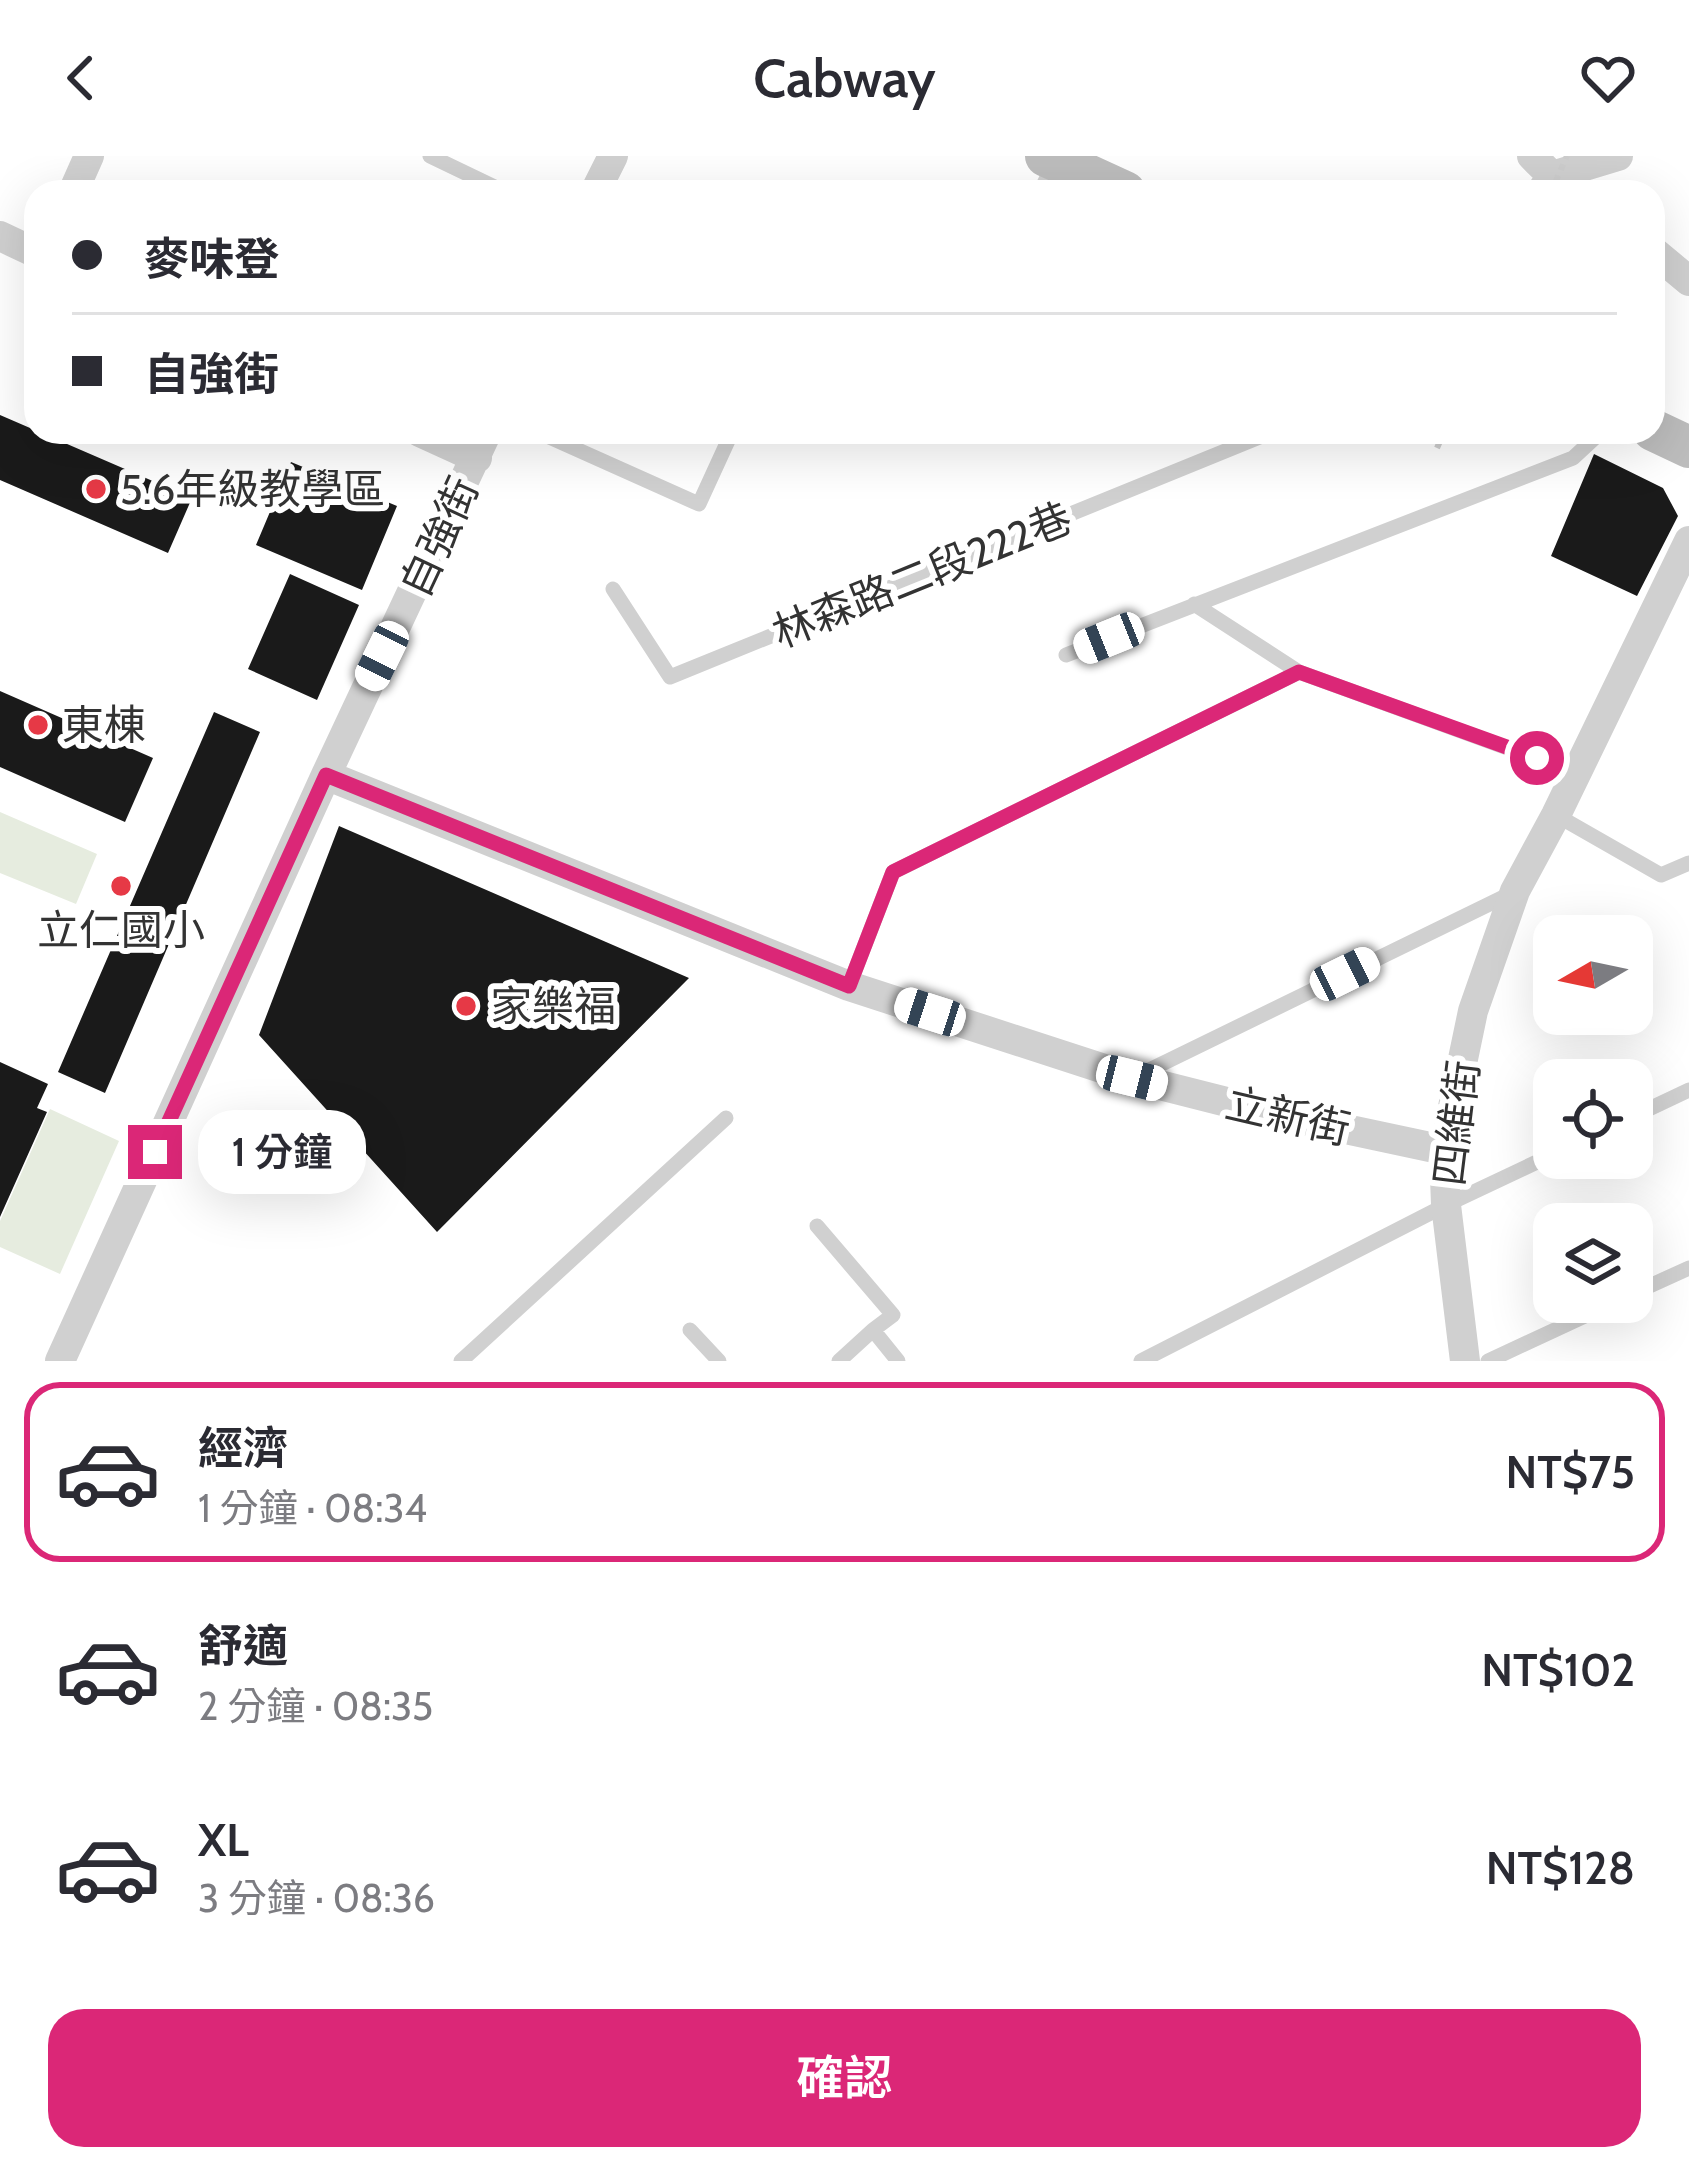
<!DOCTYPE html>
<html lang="zh-TW">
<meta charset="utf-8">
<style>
:root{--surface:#fff;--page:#f7f7f7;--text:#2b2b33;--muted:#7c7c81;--line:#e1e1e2;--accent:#db2777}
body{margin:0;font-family:Cabin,"Noto Sans TC",sans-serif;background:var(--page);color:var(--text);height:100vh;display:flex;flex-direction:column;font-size:45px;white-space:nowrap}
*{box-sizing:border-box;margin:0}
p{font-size:39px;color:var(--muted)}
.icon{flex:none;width:66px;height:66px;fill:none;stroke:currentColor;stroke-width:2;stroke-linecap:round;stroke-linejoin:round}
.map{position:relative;height:1205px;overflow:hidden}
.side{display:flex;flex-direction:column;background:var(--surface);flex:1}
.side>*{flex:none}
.hud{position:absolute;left:24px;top:24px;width:1641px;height:264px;border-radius:36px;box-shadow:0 12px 48px #0002;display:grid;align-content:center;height:264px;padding:0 48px;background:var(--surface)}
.needle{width:78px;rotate:261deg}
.tools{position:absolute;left:1533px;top:759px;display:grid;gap:24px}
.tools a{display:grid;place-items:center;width:120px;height:120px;border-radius:24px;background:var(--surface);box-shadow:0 12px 48px #0002;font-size:60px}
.end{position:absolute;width:54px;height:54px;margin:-27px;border:15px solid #db2777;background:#fff;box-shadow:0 0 0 6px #fff}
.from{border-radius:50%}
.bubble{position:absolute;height:84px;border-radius:36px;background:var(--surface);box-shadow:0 12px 48px #0002;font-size:39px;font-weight:600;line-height:84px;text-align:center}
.car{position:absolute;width:36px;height:72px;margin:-36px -18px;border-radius:15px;box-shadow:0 0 9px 3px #0007;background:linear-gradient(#fff 24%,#345 0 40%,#fff 0 76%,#345 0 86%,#fff 0)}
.hud b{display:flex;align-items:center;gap:42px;height:114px;font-size:45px}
.hud b+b{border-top:3px solid var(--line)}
.hud i{width:30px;height:30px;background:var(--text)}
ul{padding:21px 0 0;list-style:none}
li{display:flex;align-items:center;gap:36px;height:180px;margin:0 24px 18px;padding:0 24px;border:6px solid transparent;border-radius:36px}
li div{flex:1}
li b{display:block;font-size:45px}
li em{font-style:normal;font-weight:600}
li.current{border-color:var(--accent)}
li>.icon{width:108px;height:108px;stroke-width:1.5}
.cta{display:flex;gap:24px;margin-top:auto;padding:24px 48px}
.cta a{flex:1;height:138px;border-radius:36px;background:var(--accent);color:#fff;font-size:48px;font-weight:600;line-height:138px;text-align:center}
header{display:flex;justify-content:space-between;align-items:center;height:156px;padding:0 48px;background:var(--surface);font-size:54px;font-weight:600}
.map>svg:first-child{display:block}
</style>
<header><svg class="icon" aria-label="back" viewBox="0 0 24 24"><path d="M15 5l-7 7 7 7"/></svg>Cabway<svg class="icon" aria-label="heart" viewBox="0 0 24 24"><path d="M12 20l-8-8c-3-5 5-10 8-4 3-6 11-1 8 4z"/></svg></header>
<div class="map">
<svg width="1689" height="1205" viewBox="0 0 1689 1205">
<rect width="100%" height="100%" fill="#fff"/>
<!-- green -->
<path fill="#e6ecdf" d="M0 656 97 698 76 748 0 717Z
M50 953 119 985 60 1118 0 1091V1065Z"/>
<!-- building -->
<path fill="#1a1a1a" d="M0 259 192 342 168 397 0 324Z
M1594 298 1663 332 1678 360 1637 440 1551 400Z
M291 306 397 350 362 434 256 389Z
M290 418 359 449 317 544 248 513Z
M0 535 153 602 125 666 0 611Z
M214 556 260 576 105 937 58 916Z
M339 670 689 822 437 1076 259 879Z
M0 906 48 928 37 952 47 956 0 1061Z"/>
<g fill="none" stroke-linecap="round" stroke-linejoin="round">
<!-- path -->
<path stroke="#cdcdcd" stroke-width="6" stroke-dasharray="6 6" stroke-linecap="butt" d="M1437 292 1444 276"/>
<!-- service -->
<path stroke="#d0d0d0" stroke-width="15" d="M430 0 505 36
M1040 36 1054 7
M538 276 699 348 732 276
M613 433 670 521 1272 276
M1194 448 1299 516
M1066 499 1573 302 1601 276
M1556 659 1661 719 1689 707
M849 830 893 716 1299 516 1576 617
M1135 921 1512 737
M1632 961 1689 934
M817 1070 893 1159 873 1174
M1632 1138 1689 1112
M690 1174 719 1205
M461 1205 726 962
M839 1205 873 1174 898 1205
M1141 1205 1446 1049 1554 998
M1488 1205 1615 1146"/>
<!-- minor -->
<path stroke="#d0d0d0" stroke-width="30" d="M1532 0 1552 20 1576 36
M73 36 89 0
M595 36 613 0
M1541 36 1552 20 1618 0
M0 80 36 97
M1653 95 1689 125
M420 276 477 302
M326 619 849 830 1132 922 1270 957 1444 994
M60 1205 326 619 487 276
M1465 1205 1446 1049 1444 994 1473 855 1515 735 1556 659 1689 385"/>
<!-- secondary -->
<path stroke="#bdbdbd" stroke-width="42" d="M1046 0 1125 36
M1653 274 1689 291"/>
<!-- path-bridge -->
<path stroke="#cdcdcd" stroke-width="6" stroke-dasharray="6 6" stroke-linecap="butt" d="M1551 36 1567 0"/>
</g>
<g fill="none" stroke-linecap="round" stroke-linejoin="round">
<!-- route -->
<path stroke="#db2777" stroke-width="15" d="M155 996 326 619 849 830 893 716 1299 516 1537 602"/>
</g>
<!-- markers -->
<g fill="#e63946" stroke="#fff" stroke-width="4.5">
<circle cx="96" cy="333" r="12"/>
<circle cx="38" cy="569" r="12"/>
<circle cx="121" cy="730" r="12"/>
<circle cx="466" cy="850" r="12"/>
</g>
<g text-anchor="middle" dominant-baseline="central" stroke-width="12" stroke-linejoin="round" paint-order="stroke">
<!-- poi labels -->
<g font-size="42" fill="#333" stroke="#fff" text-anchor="start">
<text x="120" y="333">5.6年級教學區</text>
<text x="62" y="569">東棟</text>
<text x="121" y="774" text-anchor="middle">立仁國小</text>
<text x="490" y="850">家樂福</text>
</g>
<!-- street labels -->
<g font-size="42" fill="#333" stroke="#fff">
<text transform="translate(439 381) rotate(-65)">自強街</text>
<text transform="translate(922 419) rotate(-22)">林森路二段222巷</text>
<text transform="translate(1288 960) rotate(13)">立新街</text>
<text transform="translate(1456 967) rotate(-83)">四維街</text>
</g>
</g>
</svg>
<div class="tools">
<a><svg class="needle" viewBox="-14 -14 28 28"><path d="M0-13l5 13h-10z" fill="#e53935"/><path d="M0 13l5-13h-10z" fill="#7c7c81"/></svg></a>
<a><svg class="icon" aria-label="locate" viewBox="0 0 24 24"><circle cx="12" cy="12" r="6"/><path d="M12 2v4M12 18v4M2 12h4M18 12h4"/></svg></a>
<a><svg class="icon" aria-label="layers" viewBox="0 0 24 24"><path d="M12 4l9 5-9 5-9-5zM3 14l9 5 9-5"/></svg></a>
</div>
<i class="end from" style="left:1537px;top:602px"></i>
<i class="end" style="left:155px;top:996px"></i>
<div class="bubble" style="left:198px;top:954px;width:168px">1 分鐘</div>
<i class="car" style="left:1109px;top:482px;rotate:248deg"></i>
<i class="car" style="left:382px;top:500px;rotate:206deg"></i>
<i class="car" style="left:1345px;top:818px;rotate:64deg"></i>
<i class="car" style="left:930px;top:856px;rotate:288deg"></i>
<i class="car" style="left:1132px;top:922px;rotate:104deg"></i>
<div class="hud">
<b><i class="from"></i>麥味登</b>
<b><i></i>自強街</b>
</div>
</div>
<section class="side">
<ul>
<li class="current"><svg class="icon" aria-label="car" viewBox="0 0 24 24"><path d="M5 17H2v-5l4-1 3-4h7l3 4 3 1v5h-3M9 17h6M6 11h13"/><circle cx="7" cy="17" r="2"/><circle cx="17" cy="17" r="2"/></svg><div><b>經濟</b><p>1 分鐘 · 08:34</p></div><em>NT$75</em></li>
<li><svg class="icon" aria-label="car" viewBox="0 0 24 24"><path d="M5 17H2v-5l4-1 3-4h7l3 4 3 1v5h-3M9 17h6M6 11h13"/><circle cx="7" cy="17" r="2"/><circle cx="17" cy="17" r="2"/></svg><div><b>舒適</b><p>2 分鐘 · 08:35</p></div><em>NT$102</em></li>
<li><svg class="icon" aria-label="car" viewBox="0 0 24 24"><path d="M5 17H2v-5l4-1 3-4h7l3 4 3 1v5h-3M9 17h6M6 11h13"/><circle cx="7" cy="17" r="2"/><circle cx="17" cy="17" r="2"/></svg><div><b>XL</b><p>3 分鐘 · 08:36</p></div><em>NT$128</em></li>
</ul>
<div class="cta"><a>確認</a></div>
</section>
